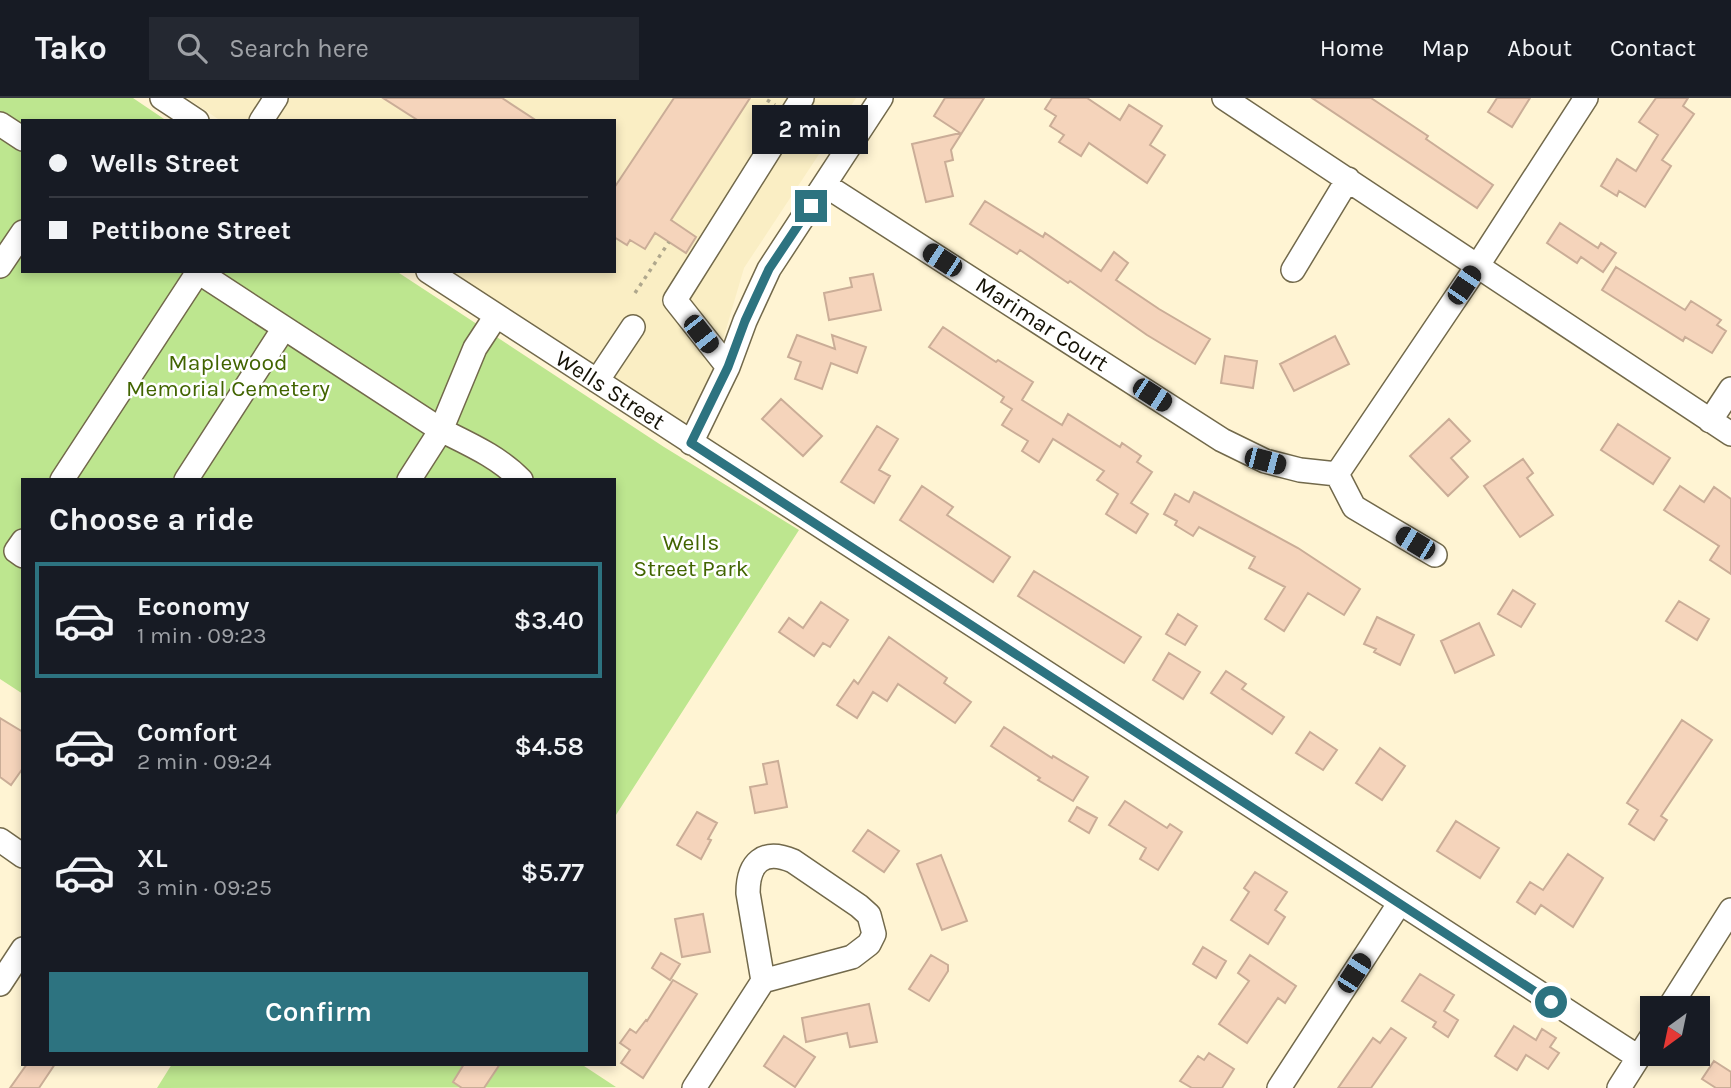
<!DOCTYPE html>
<meta charset="utf-8">
<style>
:root{--surface:#171b24;--page:#242831;--text:#f1f3f6;--muted:#9ea1a6;--line:#363941;--accent:#2d7380}
body{margin:0;font-family:Karla,sans-serif;background:var(--page);color:var(--text);height:100vh;display:flex;flex-direction:column;font-size:26px;white-space:nowrap}
*{box-sizing:border-box;margin:0}
p{font-size:23px;color:var(--muted)}
.icon{flex:none;width:38px;height:38px;fill:none;stroke:currentColor;stroke-width:2;stroke-linecap:round;stroke-linejoin:round}
.map{position:relative;flex:1;overflow:hidden}
.drawer{position:absolute;left:21px;top:380px;width:595px;height:588px;display:flex;flex-direction:column;background:var(--surface);border-radius:0px;box-shadow:0 4px 10px #0003}
.drawer>*{flex:none}
.hud{position:absolute;left:21px;top:21px;width:595px;height:154px;border-radius:0px;box-shadow:0 4px 10px #0003;display:grid;align-content:center;height:154px;padding:0 28px;background:var(--surface)}
.needle{width:46px;rotate:213deg}
.fabs{position:absolute;left:1640px;top:898px;display:grid;gap:14px}
.fabs a{display:grid;place-items:center;width:70px;height:70px;border-radius:0px;background:var(--surface);box-shadow:0 4px 10px #0003;font-size:35px}
.end{position:absolute;width:32px;height:32px;margin:-16px;border:9px solid #2d7380;background:#fff;box-shadow:0 0 0 4px #fff}
.from{border-radius:50%}
.bubble{position:absolute;height:49px;border-radius:0px;background:var(--surface);box-shadow:0 4px 10px #0003;font-size:23px;font-weight:600;line-height:49px;text-align:center}
.car{position:absolute;width:21px;height:42px;margin:-21px -10px;border-radius:9px;box-shadow:0 0 5px 2px #0007;background:linear-gradient(#222 24%,#8ab4d8 0 40%,#222 0 76%,#8ab4d8 0 86%,#222 0)}
.hud b{display:flex;align-items:center;gap:24px;height:66px;font-size:26px}
.hud b+b{border-top:2px solid var(--line)}
.hud i{width:18px;height:18px;background:var(--text)}
ul{padding:0;list-style:none}
li{display:flex;align-items:center;gap:21px;height:116px;margin:0 14px 10px;padding:0 14px;border:4px solid transparent;border-radius:0px}
li div{flex:1}
li b{display:block;font-size:26px}
li em{font-style:normal;font-weight:600}
li.on{border-color:var(--accent)}
li>.icon{width:63px;height:63px;stroke-width:1.5}
h2{padding:0 28px;font-size:32px;line-height:84px}
.primary-button{display:flex;gap:14px;margin-top:auto;padding:14px 28px}
.primary-button a{flex:1;height:80px;border-radius:0px;background:var(--accent);color:#fff;font-size:28px;font-weight:600;line-height:80px;text-align:center}
header{display:flex;align-items:center;gap:42px;box-sizing:border-box;height:98px;padding:0 35px;background:var(--surface);border-bottom:2px solid var(--line)}
header strong{font-size:33px}
nav{display:flex;gap:38px;margin-inline-start:auto;font-size:24px}
.search{width:490px;height:63px;background:var(--page);display:flex;align-items:center;gap:18px;box-sizing:border-box;padding:0 24px;border-radius:0px;color:var(--muted);font-size:26px}
.map>svg:first-child{display:block}
</style>
<header>
<strong>Tako</strong>
<div class="search"><svg class="icon" aria-label="search" viewBox="0 0 24 24"><circle cx="10" cy="10" r="6"/><path d="M15 15l6 6"/></svg>Search here</div>
<nav><a>Home</a><a>Map</a><a>About</a><a>Contact</a></nav>
</header>
<div class="map">
<svg width="1731" height="990" viewBox="0 0 1731 990">
<rect width="100%" height="100%" fill="#fff4d3"/>
<!-- built -->
<path fill="#faeec4" d="M187 0H856L744 170 710 286 683 327 450 173H614V23H221Z"/>
<!-- green -->
<path fill="#bde68f" d="M0 0H133L167 23H23V173H396L664 349 799 432 614 720V382H23V596L0 581Z
M172 966H581L616 989 157 990Z"/>
<!-- building -->
<path fill="#f5d4bb" stroke="#caad97" stroke-width="2" d="M383 0H502L537 23H419Z
M674 0H750L671 122 696 139 686 155 655 135 645 151 630 142 627 147 614 139V90Z
M945 0H984L951 52 953 62 945 64 953 98 926 104 912 46 960 35 934 18Z
M1052 0H1087L1120 22 1129 7 1162 28 1150 47 1165 57 1147 85 1089 45 1081 58 1059 44 1064 37 1050 28 1056 18 1045 11Z
M1312 0H1371L1428 38 1426 41 1493 87 1477 110Z
M1497 0H1530L1512 29 1488 14Z
M1656 0H1688L1683 8 1694 16 1662 62 1671 68 1645 109 1619 93 1617 98 1601 88 1617 61 1636 73 1658 37 1639 24Z
M985 103 1043 139 1045 135 1101 173 1114 154 1128 165 1116 182 1159 211 1210 241 1195 266 1147 237 1070 183 1068 185 1020 152 1017 156 970 126Z
M1560 125 1598 150 1601 145 1616 155 1603 174 1581 159 1577 165 1547 145Z
M1616 169 1685 212 1691 203 1721 222 1717 227 1726 233 1712 255 1685 239 1683 243 1602 192Z
M873 176 881 212 829 222 824 195 852 189 850 180Z
M943 229 996 264 998 262 1033 284 1022 302 1062 327 1068 316 1120 349 1122 345 1141 358 1137 364 1152 374 1131 405 1148 416 1136 435 1106 416 1118 396 1097 382 1104 373 1053 341 1039 364 1022 353 1028 343 1002 327 1012 311 1001 304 1004 299 929 249Z
M797 237 835 251 832 237 866 249 857 275 831 265 822 291 795 281 801 264 788 259Z
M1335 238 1349 266 1294 293 1280 266Z
M1225 258 1257 263 1253 290 1221 285Z
M781 301 822 338 803 358 762 321Z
M1449 321 1470 343 1451 360 1468 379 1448 398 1410 358Z
M1618 326 1670 360 1653 386 1601 352Z
M877 328 898 341 879 372 890 378 874 405 841 384Z
M1523 361 1533 375 1527 380 1553 417 1520 439 1484 388Z
M922 388 953 409 947 417 1010 459 993 484 900 422Z
M1680 388 1704 404 1714 389 1731 401V476L1710 462 1719 448 1664 412Z
M1194 394 1298 450 1360 491 1344 517 1308 495 1284 533 1265 521 1285 489 1249 470 1255 459 1199 429 1193 438 1175 427 1177 423 1164 416 1175 396 1189 404Z
M1034 473 1141 539 1124 565 1018 498Z
M1513 492 1535 506 1521 529 1498 516Z
M1679 503 1709 521 1697 542 1666 523Z
M821 504 848 522 830 549 823 545 814 558 779 534 789 520 803 530Z
M1178 516 1197 528 1185 547 1166 536Z
M1377 519 1414 537 1400 567 1374 554 1376 551 1364 546Z
M1479 525 1494 557 1455 575 1441 543Z
M889 539 947 580 944 585 971 604 955 625 898 586 887 603 873 594 857 620 837 607 854 582 858 586Z
M1169 555 1200 574 1183 601 1153 582Z
M1226 573 1246 586 1242 591 1284 619 1272 636 1211 595Z
M0 620 23 634V670L11 687 0 679Z
M1682 622 1712 642 1661 718 1667 722 1654 742 1629 726 1638 712 1627 705Z
M1004 629 1052 660 1053 658 1088 679 1073 703 1038 682 1040 680 991 648Z
M1310 634 1337 652 1323 672 1296 655Z
M1380 650 1405 668 1382 702 1356 685Z
M778 663 787 709 755 715 750 689 767 686 763 666Z
M1125 703 1167 730 1170 726 1182 734 1158 772 1140 761 1146 750 1109 727Z
M1077 709 1097 720 1089 735 1069 723Z
M697 714 717 725 708 741 711 742 701 761 677 747Z
M1456 723 1499 750 1480 780 1437 753Z
M868 732 899 753 884 774 853 753Z
M1568 756 1603 780 1573 829 1541 807 1535 816 1517 804 1530 784 1543 792Z
M941 757 967 823 942 832 917 766Z
M1255 774 1287 794 1275 812 1285 819 1268 846 1231 822 1249 794 1244 790Z
M703 816 710 854 682 859 675 821Z
M1203 849 1226 863 1216 880 1193 866Z
M661 855 680 866 670 882 652 870Z
M931 857 948 867V873L929 903 909 891Z
M1250 857 1296 888 1285 905 1278 900 1247 945 1219 926 1249 883 1238 875Z
M1420 876 1454 897 1444 913 1458 922 1448 939 1433 929 1436 924 1402 903Z
M673 882 697 896 643 980 621 965 630 952 620 945 630 931 636 935 646 922 647 923Z
M869 906 877 944 850 949 847 935 806 944 802 920Z
M1514 928 1536 942 1542 931 1556 940 1550 949 1559 955 1548 971 1526 957 1517 972 1495 958Z
M1391 930 1406 940 1371 990H1338L1373 940 1380 945Z
M784 938 815 959 795 989 764 968Z
M1209 955 1234 971 1222 990H1192L1180 983 1198 958 1204 962Z
M1714 963 1731 974V990H1716L1702 981Z
M27 966H55L39 990H10Z
M464 966H500L484 990H462L453 984Z"/>
<g fill="none" stroke-linecap="round" stroke-linejoin="round">
<!-- minor casing -->
<g stroke="#72694b" stroke-width="26">
<path id="minor" d="M162 0 197 23
M1224 0 1731 336
M261 23 276 0
M0 26 23 41
M825 87 1222 342 1265 363 1300 372 1337 376
M0 168 23 134
M1293 172 1348 81
M197 173 441 332C469 346 499 359 521 382
M428 173 1638 959
M728 269 675 202 802 0
M597 283 633 229
M1710 323 1731 291
M691 345 728 269 745 223 769 171 881 0
M1337 376 1478 167 1586 0
M1337 376 1354 409 1435 457
M62 382 198 174
M186 382 284 230
M409 382 441 332 475 250 496 218
M23 443 16 453 23 458
M0 742 23 758
M0 886 23 851
M1669 910 1731 812
M694 990 763 883 852 859 869 846 874 836 869 817 859 808 793 763C763 750 748 765 748 795L763 883
M1279 990 1399 806
M1619 990 1652 938"/>
</g>
<!-- path -->
<path stroke="#afa78d" stroke-width="3.5" stroke-dasharray="3.5 5" stroke-linecap="butt" d="M767 2 775 7
M635 195 669 144"/>
<!-- minor -->
<use href="#minor" stroke="#fff" stroke-width="23"/>
</g>
<g fill="none" stroke-linecap="round" stroke-linejoin="round">
<!-- route -->
<path stroke="#2d7380" stroke-width="9" d="M811 108 769 171 745 223 728 269 691 345 1551 904"/>
</g>
<g text-anchor="middle" dominant-baseline="central" stroke-width="5" stroke-linejoin="round" paint-order="stroke">
<!-- street labels -->
<g font-size="23" fill="#141105" stroke="#fff">
<text transform="translate(1042 226) rotate(33)">Marimar Court</text>
<text transform="translate(610 292) rotate(33)">Wells Street</text>
</g>
<!-- park labels -->
<g font-size="23" fill="#416400" stroke="#fff">
<text x="228" y="264">Maplewood<tspan x="228" dy="26">Memorial Cemetery</tspan></text>
<text x="691" y="444">Wells<tspan x="691" dy="26">Street Park</tspan></text>
</g>
</g>
</svg>
<div class="fabs">
<a><svg class="needle" viewBox="-14 -14 28 28"><path d="M0-13l5 13h-10z" fill="#e53935"/><path d="M0 13l5-13h-10z" fill="#9ea1a6"/></svg></a>
</div>
<i class="end from" style="left:1551px;top:904px"></i>
<i class="end" style="left:811px;top:108px"></i>
<div class="bubble" style="left:752px;top:7px;width:116px">2 min</div>
<i class="car" style="left:942px;top:162px;rotate:303deg"></i>
<i class="car" style="left:1464px;top:187px;rotate:34deg"></i>
<i class="car" style="left:701px;top:236px;rotate:142deg"></i>
<i class="car" style="left:1152px;top:297px;rotate:123deg"></i>
<i class="car" style="left:1265px;top:363px;rotate:105deg"></i>
<i class="car" style="left:1415px;top:445px;rotate:301deg"></i>
<i class="car" style="left:1354px;top:875px;rotate:33deg"></i>
<div class="hud">
<b><i class="from"></i>Wells Street</b>
<b><i></i>Pettibone Street</b>
</div>
<section class="drawer">
<h2>Choose a ride</h2>
<ul>
<li class="on"><svg class="icon" aria-label="car" viewBox="0 0 24 24"><path d="M5 17H2v-5l4-1 3-4h7l3 4 3 1v5h-3M9 17h6M6 11h13"/><circle cx="7" cy="17" r="2"/><circle cx="17" cy="17" r="2"/></svg><div><b>Economy</b><p>1 min · 09:23</p></div><em>$3.40</em></li>
<li><svg class="icon" aria-label="car" viewBox="0 0 24 24"><path d="M5 17H2v-5l4-1 3-4h7l3 4 3 1v5h-3M9 17h6M6 11h13"/><circle cx="7" cy="17" r="2"/><circle cx="17" cy="17" r="2"/></svg><div><b>Comfort</b><p>2 min · 09:24</p></div><em>$4.58</em></li>
<li><svg class="icon" aria-label="car" viewBox="0 0 24 24"><path d="M5 17H2v-5l4-1 3-4h7l3 4 3 1v5h-3M9 17h6M6 11h13"/><circle cx="7" cy="17" r="2"/><circle cx="17" cy="17" r="2"/></svg><div><b>XL</b><p>3 min · 09:25</p></div><em>$5.77</em></li>
</ul>
<div class="primary-button"><a>Confirm</a></div>
</section>
</div>
